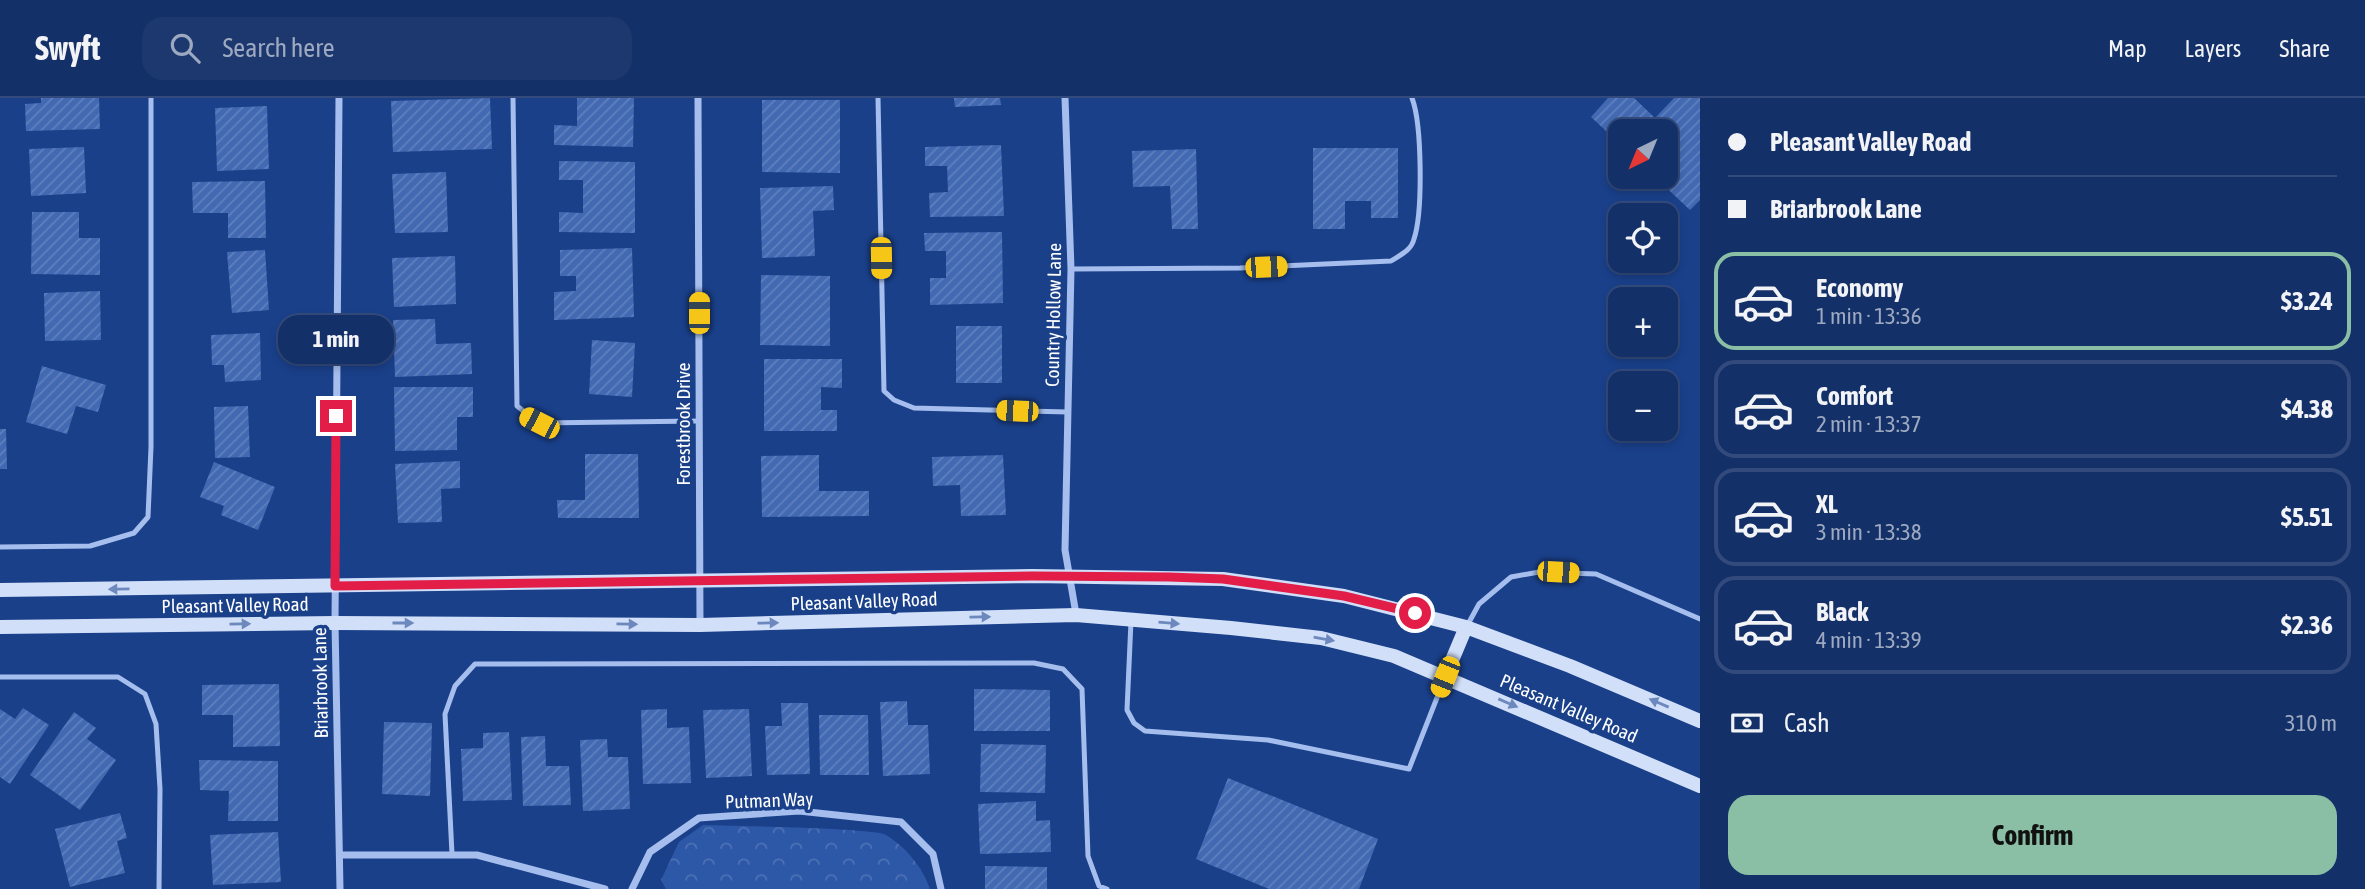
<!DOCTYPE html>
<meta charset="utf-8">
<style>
:root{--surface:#143068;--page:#1d386e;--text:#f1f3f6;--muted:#9da9c0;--line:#334b7c;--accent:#8abfa5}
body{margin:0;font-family:"Asap Condensed",sans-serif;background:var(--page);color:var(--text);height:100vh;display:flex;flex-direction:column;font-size:26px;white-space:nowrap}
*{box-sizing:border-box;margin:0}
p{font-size:23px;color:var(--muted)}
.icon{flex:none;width:38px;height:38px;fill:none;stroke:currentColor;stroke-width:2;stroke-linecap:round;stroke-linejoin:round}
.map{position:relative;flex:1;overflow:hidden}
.sheet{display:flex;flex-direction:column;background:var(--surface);width:665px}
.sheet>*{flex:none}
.banner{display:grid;align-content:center;height:154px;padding:0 28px;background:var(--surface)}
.needle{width:46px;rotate:223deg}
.controls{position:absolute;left:1608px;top:21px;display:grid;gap:14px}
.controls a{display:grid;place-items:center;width:70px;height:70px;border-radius:14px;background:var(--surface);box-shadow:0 4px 10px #0003,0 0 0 2px var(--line);font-size:35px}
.end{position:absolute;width:32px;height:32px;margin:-16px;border:9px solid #e11d48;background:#fff;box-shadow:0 0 0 4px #fff}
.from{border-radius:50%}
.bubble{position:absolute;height:49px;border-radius:21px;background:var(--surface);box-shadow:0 4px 10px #0003,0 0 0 2px var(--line);font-size:23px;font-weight:700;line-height:49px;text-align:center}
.car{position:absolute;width:21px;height:42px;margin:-21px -10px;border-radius:9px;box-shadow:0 0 5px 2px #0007;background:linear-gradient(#f5c518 24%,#345 0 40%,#f5c518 0 76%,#345 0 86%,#f5c518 0)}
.banner b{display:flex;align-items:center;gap:24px;height:66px;font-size:26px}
.banner b+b{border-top:2px solid var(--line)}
.banner i{width:18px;height:18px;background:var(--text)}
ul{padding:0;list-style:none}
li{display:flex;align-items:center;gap:21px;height:98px;margin:0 14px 10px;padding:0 14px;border:4px solid var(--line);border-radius:21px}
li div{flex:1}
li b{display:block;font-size:26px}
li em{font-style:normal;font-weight:700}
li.current{border-color:var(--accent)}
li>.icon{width:63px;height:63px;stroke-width:1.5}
.pay{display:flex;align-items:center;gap:18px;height:77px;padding:0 28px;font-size:26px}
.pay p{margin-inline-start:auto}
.cta{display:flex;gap:14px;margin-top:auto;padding:14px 28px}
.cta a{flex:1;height:80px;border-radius:21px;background:var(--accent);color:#111;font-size:28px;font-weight:700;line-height:80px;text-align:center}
header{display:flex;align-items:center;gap:42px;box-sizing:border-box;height:98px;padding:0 35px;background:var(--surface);border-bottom:2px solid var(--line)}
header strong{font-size:33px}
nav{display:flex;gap:38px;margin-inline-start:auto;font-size:24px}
.search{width:490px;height:63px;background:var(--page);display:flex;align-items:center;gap:18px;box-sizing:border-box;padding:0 24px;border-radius:21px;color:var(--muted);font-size:26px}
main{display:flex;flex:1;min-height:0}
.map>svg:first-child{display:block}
</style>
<header>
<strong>Swyft</strong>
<div class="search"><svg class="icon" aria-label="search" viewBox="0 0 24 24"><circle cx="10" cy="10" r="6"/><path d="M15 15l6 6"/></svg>Search here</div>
<nav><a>Map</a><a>Layers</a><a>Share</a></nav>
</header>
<main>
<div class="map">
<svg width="1700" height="791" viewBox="0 0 1700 791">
<defs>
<pattern id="park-crowns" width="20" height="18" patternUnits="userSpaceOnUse" patternTransform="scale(1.75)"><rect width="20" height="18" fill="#2d58a8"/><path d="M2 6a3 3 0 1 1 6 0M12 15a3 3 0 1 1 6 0" fill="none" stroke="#4c71b5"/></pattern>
<pattern id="building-hatch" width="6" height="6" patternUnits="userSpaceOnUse" patternTransform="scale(1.75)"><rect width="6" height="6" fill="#4369b2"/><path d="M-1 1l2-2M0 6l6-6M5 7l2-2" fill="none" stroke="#5f80be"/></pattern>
</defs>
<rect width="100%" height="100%" fill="#1a408a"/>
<!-- park -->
<path fill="url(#park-crowns)" d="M703 727C729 728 874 730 886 737 906 749 923 770 930 791H666L661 782 679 744Z"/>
<!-- building -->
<path fill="url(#building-hatch)" d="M41 0H99L100 31 26 33 25 6 41 5Z
M490 0 492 51 393 54 391 3Z
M577 0H634L633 49 554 47V27L577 28Z
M954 0H1000L1001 7 955 9Z
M1608 0H1634L1655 20 1674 0H1700V102L1690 112 1655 79H1666V33H1620V46L1591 19Z
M762 2H840V75L762 74Z
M267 8 269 71 217 73 215 10Z
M1001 47 1004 118 930 119 929 95 948 94 947 68H925V49Z
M84 49 86 95 31 98 29 51Z
M1313 50H1398V120H1371V103H1345V131H1313Z
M1196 51 1198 131H1172L1170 88 1133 89 1132 53Z
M559 63 635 64V135L559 134V114L583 115V82H559Z
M446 74 448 134 395 135 392 76Z
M265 83 266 140H228V115H193L192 84Z
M833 88 834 112 813 113 815 158 762 160 760 90Z
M32 114H79V140H100V177L31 176Z
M1002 134 1003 205 930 207V180H946V153H925L924 135Z
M632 150 634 219 554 222V194L576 193V178H560V152Z
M265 152 269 212 232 215 227 154Z
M455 158 456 206 394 209 392 160Z
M761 177 830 178V248L760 247Z
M100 193 101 242 45 243 44 195Z
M435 221 436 246 471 245 472 276 395 279 393 222Z
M956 228H1002V285H956Z
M260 235 261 282 225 284 224 267H212L211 237Z
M592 242 635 245 632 299 589 296Z
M764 261H842V290L821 289V312H837V333H764Z
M42 268 106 287 98 314 76 308 67 336 26 324Z
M394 289H473V319H457V352L395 353Z
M248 308 250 359 215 360 214 309Z
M0 331H6L7 371H0Z
M585 356H638L639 420H558L557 402H585Z
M819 357V393H869V418L762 419 761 358Z
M1003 357 1006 417 961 418 960 387 933 388 932 359Z
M460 363V390L441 391 442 424 398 425 395 366Z
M214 364 275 389 258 432 221 417 224 408 200 399Z
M279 586 280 648 233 649V617H202V587Z
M974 591 1050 592V633H974Z
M907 603 908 627H928L930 676 883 678 880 604Z
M781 605H808L810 676 767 677 765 628H782Z
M23 610 49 627 10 686 0 679V611L15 621Z
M667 611V630L689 629 691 685 643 686 641 612Z
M749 611 752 678 706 680 703 612Z
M74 614 96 630 87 641 116 662 80 712 30 677Z
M819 617H868L869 677H820Z
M384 624 432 625 430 698 382 696Z
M509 634 512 702 463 703 461 651 483 650V635Z
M545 638 546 668H569L571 707 523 708 521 639Z
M607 641 608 659H628L630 711 583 713 580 642Z
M981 646 1046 647 1045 695 980 694Z
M199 662 278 663V723H228L229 693 200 692Z
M1228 680 1378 741 1359 791H1269L1196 761Z
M1036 703V723L1050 722 1051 754 980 756 978 706Z
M120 715 127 740 117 743 125 775 70 789 55 731Z
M278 734 281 784 213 787 210 737Z
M985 768 1047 769V791H985Z"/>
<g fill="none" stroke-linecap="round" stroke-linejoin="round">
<!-- service -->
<path stroke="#a5beed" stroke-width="5" d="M513 0 517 308 539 325 699 323
M878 0 884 293 894 302 914 310 1068 314
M1071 171 1240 170 1391 163C1400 157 1411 153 1414 141 1423 114 1422 26 1412 0
M0 449 90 448 134 435 148 419 151 349V0
M1131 523 1127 612 1134 625 1145 633 1268 642 1409 671 1444 582
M1467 528 1479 506 1511 479 1539 474 1596 476 1700 521
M0 579H118L145 596 156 626 160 691 159 791
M452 756 445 616 455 588 475 566 1034 565 1063 571 1082 591 1088 758 1099 788 1107 791"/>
<!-- minor -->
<path stroke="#a5beed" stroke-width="7" d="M339 0 335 525 340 791
M698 0 700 527
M1065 0 1071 171 1065 452 1076 516
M340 757H477L605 791
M632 791 650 754 699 720 799 713 901 724 933 756 941 791"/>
<!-- secondary -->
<path stroke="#d1dff9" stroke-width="14" d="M0 492 1032 478 1223 481 1344 498 1466 529 1570 568 1700 623
M0 529 335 525 700 527 1076 517 1231 530 1321 540 1394 558 1700 688
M1445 579 1466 529"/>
</g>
<!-- one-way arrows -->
<defs><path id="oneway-solid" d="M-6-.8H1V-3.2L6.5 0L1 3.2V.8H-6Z" transform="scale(1.75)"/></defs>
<g fill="#6c88bc">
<use href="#oneway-solid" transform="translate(119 491) rotate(179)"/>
<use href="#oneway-solid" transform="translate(980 519) rotate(-1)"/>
<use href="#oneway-solid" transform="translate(403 525)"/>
<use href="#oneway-solid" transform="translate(768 525) rotate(-1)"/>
<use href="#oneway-solid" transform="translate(1169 525) rotate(5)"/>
<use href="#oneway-solid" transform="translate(240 526) rotate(-1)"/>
<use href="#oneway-solid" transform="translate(627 526) rotate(1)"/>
<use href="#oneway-solid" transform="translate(1324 541) rotate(10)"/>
<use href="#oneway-solid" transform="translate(1508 605) rotate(23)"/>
<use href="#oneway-solid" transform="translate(1659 605) rotate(-157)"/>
</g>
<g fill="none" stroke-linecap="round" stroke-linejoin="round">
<!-- route -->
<path stroke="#e11d48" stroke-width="9" d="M336 318 335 488 1032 478 1169 479 1223 481 1344 498 1415 515"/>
</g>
<g text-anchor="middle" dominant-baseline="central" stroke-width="7" stroke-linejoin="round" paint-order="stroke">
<!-- street labels -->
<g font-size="19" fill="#fff" stroke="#1a408a">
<text transform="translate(1053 217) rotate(-89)">Country Hollow Lane</text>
<text transform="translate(683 326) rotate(-90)">Forestbrook Drive</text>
<text transform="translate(864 503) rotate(-2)">Pleasant Valley Road</text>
<text transform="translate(235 507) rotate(-1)">Pleasant Valley Road</text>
<text transform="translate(320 585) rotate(-91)">Briarbrook Lane</text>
<text transform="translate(1569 610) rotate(23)">Pleasant Valley Road</text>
<text transform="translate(769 702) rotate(-2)">Putman Way</text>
</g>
</g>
</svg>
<div class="controls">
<a><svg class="needle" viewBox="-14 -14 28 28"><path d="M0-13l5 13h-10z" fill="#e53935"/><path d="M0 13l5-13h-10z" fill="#9da9c0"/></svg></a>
<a><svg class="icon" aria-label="locate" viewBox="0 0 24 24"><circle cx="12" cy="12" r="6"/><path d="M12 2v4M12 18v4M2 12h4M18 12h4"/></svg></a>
<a>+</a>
<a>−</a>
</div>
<i class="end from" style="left:1415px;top:515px"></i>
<i class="end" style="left:336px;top:318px"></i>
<div class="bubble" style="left:278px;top:217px;width:116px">1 min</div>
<i class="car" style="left:881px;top:160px;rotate:179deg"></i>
<i class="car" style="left:1266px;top:169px;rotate:88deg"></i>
<i class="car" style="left:699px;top:215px;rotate:0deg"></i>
<i class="car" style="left:1017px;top:313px;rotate:272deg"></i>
<i class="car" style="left:539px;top:325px;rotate:297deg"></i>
<i class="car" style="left:1558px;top:474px;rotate:93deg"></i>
<i class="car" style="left:1445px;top:579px;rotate:202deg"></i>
</div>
<section class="sheet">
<div class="banner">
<b><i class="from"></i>Pleasant Valley Road</b>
<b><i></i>Briarbrook Lane</b>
</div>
<ul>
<li class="current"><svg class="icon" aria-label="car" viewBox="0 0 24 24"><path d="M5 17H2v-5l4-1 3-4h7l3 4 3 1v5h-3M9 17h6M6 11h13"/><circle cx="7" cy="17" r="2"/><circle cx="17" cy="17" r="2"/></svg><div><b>Economy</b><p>1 min · 13:36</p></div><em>$3.24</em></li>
<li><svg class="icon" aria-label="car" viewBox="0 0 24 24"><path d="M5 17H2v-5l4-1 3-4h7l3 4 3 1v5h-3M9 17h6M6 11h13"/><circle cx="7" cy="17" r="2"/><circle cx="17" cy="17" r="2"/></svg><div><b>Comfort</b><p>2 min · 13:37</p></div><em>$4.38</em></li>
<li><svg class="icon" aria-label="car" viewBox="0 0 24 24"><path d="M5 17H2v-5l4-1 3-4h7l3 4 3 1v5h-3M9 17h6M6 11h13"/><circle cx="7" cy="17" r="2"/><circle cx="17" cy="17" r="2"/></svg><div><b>XL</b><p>3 min · 13:38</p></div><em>$5.51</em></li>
<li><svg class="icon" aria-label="car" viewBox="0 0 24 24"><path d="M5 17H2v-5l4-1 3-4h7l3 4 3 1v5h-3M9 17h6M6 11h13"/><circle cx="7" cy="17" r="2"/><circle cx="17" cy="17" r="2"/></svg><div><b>Black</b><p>4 min · 13:39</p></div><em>$2.36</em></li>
</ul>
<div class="pay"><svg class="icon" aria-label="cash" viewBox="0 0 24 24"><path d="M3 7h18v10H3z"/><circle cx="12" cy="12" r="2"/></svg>Cash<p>310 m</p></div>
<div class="cta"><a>Confirm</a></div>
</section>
</main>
